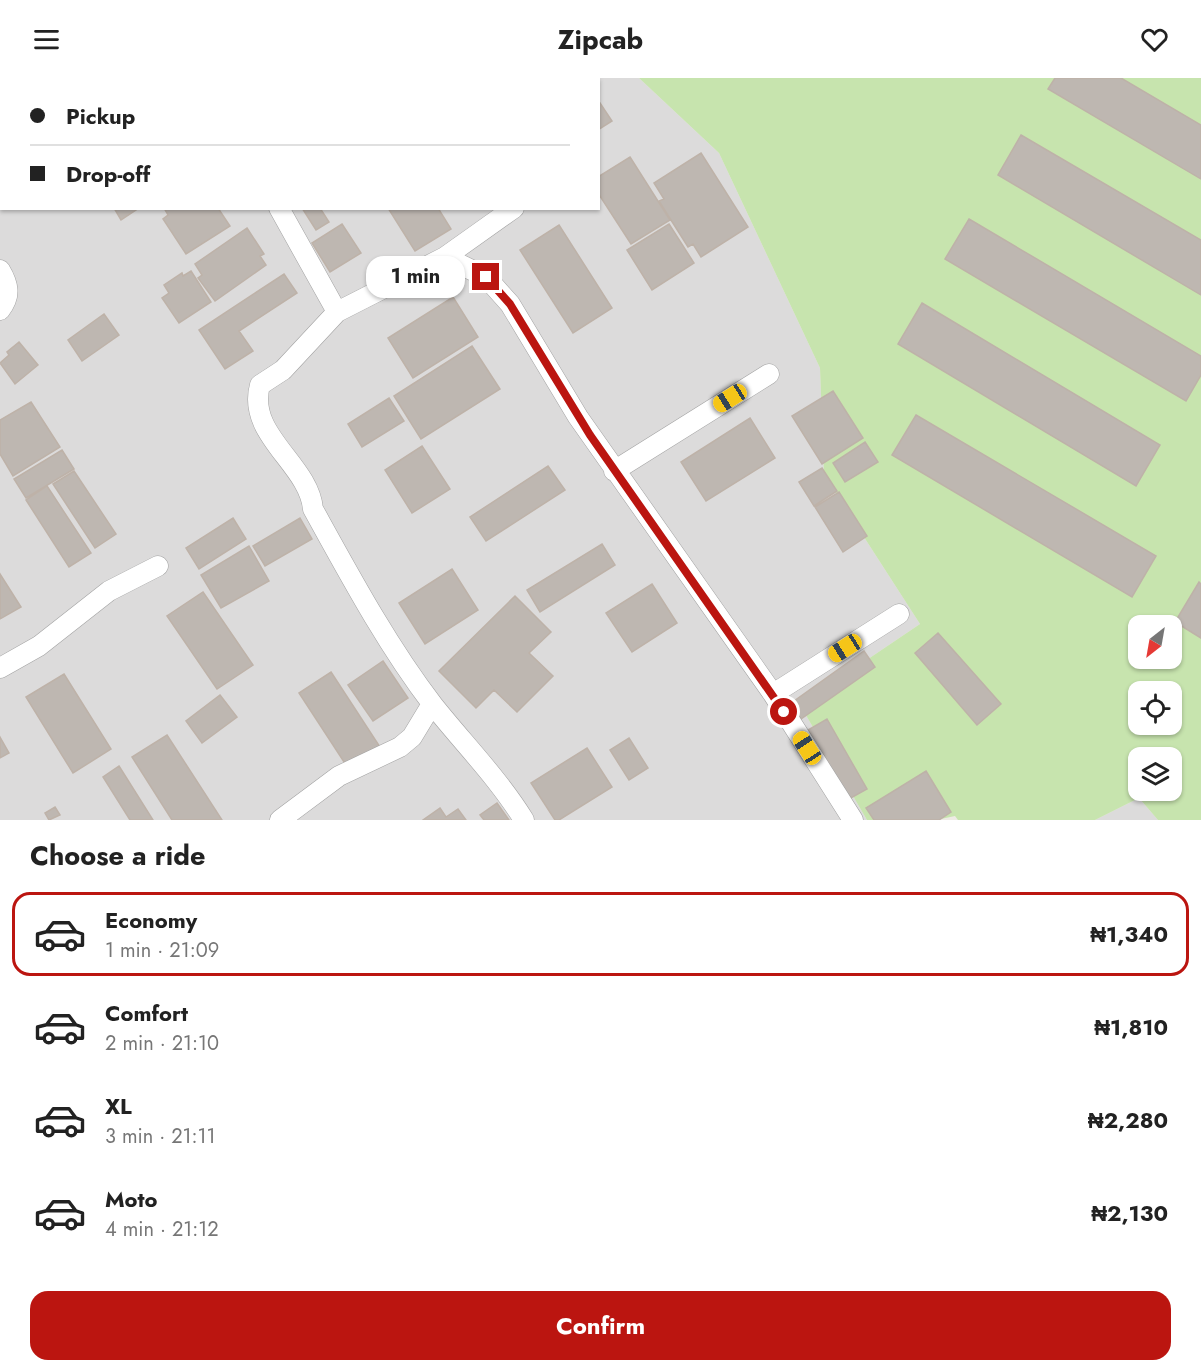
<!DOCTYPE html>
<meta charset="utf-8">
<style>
:root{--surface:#fff;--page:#f2f2f2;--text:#222;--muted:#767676;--line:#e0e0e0;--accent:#bb1510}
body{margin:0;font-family:Jost,sans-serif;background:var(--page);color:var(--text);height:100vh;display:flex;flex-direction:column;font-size:22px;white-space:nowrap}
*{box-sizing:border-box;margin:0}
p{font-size:20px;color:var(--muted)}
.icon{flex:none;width:33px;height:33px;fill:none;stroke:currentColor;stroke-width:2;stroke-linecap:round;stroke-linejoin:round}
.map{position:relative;height:742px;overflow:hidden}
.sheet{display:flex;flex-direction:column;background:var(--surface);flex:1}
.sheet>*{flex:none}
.top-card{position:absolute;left:0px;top:0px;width:600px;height:132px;box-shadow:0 2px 4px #0004;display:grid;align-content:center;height:132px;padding:0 30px;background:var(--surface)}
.needle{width:39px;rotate:211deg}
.buttons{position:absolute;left:1128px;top:537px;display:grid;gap:12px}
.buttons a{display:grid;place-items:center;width:54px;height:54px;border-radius:12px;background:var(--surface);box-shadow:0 2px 4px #0004;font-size:30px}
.end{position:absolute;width:27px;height:27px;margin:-14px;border:8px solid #bb1510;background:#fff;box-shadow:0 0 0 3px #fff}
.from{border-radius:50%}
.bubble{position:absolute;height:42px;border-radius:18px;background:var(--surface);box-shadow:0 2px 4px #0004;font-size:20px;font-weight:700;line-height:42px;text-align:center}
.car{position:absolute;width:18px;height:36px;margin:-18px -9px;border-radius:8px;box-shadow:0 0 4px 2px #0007;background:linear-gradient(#f5c518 24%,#345 0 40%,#f5c518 0 76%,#345 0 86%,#f5c518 0)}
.top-card b{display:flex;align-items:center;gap:21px;height:57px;font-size:22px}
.top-card b+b{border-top:2px solid var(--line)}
.top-card i{width:15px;height:15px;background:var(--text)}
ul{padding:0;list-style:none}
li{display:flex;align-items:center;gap:18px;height:84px;margin:0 12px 9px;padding:0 18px;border:3px solid transparent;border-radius:18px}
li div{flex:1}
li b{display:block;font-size:22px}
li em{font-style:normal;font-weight:700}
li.current{border-color:var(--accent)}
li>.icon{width:54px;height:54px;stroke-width:1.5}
h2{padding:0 30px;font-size:27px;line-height:72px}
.primary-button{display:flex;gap:12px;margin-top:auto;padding:12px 30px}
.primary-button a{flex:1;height:69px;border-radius:18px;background:var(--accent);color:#fff;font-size:24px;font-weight:700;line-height:69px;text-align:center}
header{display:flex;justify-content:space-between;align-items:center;height:78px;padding:0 30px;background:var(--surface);font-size:27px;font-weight:700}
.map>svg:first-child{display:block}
</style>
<header><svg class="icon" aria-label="menu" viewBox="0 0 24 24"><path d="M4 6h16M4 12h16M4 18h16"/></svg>Zipcab<svg class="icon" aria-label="heart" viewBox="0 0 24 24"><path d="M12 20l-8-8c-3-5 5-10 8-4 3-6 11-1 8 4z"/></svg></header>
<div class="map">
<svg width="1201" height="742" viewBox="0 0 1201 742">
<rect width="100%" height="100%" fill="#eeebe5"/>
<!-- residential -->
<path fill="#dcdbdb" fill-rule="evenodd" d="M0 0H639L719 75 820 290 824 397 920 546 800 627 867 742H0ZM2 2H598V130H2Z
M1139 720 1158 742H1095Z"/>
<!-- grass -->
<path fill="#c7e4ae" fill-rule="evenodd" d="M639 0H1201V742H1158L1139 720 1095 742H958L955 738 936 742H867L800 627 920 546 824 397 820 290 719 75ZM1138 548H1172V580H1138ZM1138 614H1172V646H1138ZM1138 680H1172V712H1138Z"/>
<!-- building -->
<path fill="#beb7b1" stroke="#beb2a8" stroke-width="1.5" d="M1055 0H1121L1201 47V101L1048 11Z
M598 22 612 43 598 52Z
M1021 57 1201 162V217L998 97Z
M701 75 748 149 701 179 693 166 688 169 659 123 664 121 654 105Z
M630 79 670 142 631 166 598 115V99Z
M114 130H139L121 142Z
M164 130H218L230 148 186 176 163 141 168 137Z
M302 130H320L329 144 316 152Z
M388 130H438L451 151 415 173Z
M969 141 1201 278V297L1186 323 945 181Z
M342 146 361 175 330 194 312 165Z
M669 146 694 185 652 212 627 172Z
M559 147 612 230 573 255 520 172Z
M247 150 264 176 260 178 266 187 215 223 198 200 202 197 195 186Z
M191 193 211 224 179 245 162 220 169 215 164 207 182 195 183 198Z
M284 196 297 215 239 253 253 273 225 291 199 252Z
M453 219 478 259 413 300 388 260Z
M922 225 1160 367 1136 408 898 266Z
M104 236 119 257 82 283 68 262Z
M19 264 38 287 15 306 0 285 9 277 7 274Z
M472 268 500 311 421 361 394 318Z
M833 313 863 360 822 386 792 338Z
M389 320 404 343 362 369 348 346Z
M31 324 60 369 13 398 0 376V342Z
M916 337 1156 478 1132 519 892 377Z
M750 340 775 380 706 423 681 384Z
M865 364 878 384 845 404 833 385Z
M422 368 450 411 412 435 385 392Z
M62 372 74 391 26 420 14 401Z
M548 388 565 412 486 463 470 439Z
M822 390 837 413 814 428 799 404Z
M74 393 116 456 95 470 53 406Z
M47 408 91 475 69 489 26 422Z
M839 414 867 458 843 474 815 429Z
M233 440 246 461 199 491 186 470Z
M300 440 312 461 265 488 253 468Z
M602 466 615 487 540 534 527 512Z
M249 468 269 503 221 530 201 497Z
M452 491 478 532 425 566 399 525Z
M0 496 21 529 0 541Z
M1199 504 1201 506V560L1175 544Z
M652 506 677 545 632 574 606 535Z
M203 514 253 587 217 611 167 538Z
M515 518 551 554 529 575 553 598 517 634 494 612 476 630 439 593Z
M938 555 1001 626 977 647 915 575Z
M864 573 875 589 801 641 790 626Z
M383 583 408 620 373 643 348 607Z
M331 594 380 669 348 690 299 615Z
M64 596 111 671 73 695 26 619Z
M220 617 237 639 202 665 186 643Z
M827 641 867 711 849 721 808 652Z
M167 657 222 742H172L132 679Z
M0 659 9 675 0 680Z
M629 660 648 690 629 702 610 672Z
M587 670 612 709 559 742H555L531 705Z
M119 688 153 742H130L103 699Z
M926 693 951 734 939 742H874L866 730Z
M497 725 509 742H484L480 737Z
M55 729 60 737 49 742 45 735Z
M440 730 446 739 458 731 466 742H423Z"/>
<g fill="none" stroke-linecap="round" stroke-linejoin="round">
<!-- minor casing -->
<g stroke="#a2a2a2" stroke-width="21">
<path id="minor" d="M204 0 205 2
M527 0 528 2
M279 130 337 234
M514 130 445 179 337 234 283 292 260 307C246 357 309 386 313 431 350 498 387 567 433 627 464 666 498 700 524 742
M445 179 486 199 510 226 578 339 773 616 853 742
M0 192C9 207 11 218 0 232
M614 393 769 296
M0 590 39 568 109 513 158 488
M773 616 899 536
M280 742 339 698 400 669 412 659 432 626"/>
</g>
<!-- minor -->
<use href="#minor" stroke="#fff" stroke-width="20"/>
</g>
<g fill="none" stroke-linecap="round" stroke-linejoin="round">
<!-- route -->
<path stroke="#bb1510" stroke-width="8" d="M486 199 510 226 590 357 784 634"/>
</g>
</svg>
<div class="buttons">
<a><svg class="needle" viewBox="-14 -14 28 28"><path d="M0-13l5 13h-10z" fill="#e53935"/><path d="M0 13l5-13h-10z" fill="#767676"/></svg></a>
<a><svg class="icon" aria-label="locate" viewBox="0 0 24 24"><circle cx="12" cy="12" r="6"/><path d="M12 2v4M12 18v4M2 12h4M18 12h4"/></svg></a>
<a><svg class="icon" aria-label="layers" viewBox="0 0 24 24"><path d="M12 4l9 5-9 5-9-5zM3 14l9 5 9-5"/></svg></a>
</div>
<i class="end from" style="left:784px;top:634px"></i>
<i class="end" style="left:486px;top:199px"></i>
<div class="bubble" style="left:366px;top:178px;width:99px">1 min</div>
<i class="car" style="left:730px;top:320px;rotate:238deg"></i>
<i class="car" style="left:845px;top:570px;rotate:238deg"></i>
<i class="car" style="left:807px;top:670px;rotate:327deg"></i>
<div class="top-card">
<b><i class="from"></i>Pickup</b>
<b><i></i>Drop-off</b>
</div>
</div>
<section class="sheet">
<h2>Choose a ride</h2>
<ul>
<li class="current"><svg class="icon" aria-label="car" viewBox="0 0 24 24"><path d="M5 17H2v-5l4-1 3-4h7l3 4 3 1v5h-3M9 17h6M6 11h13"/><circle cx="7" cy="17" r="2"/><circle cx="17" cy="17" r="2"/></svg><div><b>Economy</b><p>1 min · 21:09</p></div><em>₦1,340</em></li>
<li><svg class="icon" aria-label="car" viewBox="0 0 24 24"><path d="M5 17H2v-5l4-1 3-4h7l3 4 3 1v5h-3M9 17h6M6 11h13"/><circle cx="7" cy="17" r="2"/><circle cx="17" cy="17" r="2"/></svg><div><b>Comfort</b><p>2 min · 21:10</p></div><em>₦1,810</em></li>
<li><svg class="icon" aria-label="car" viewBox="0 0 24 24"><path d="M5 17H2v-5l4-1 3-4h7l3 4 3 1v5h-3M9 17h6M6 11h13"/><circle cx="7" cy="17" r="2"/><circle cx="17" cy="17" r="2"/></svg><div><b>XL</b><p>3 min · 21:11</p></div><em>₦2,280</em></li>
<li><svg class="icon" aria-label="car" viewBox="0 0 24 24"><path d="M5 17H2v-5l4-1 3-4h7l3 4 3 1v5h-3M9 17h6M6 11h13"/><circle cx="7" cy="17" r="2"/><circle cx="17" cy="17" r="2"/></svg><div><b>Moto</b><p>4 min · 21:12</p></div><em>₦2,130</em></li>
</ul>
<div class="primary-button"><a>Confirm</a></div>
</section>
